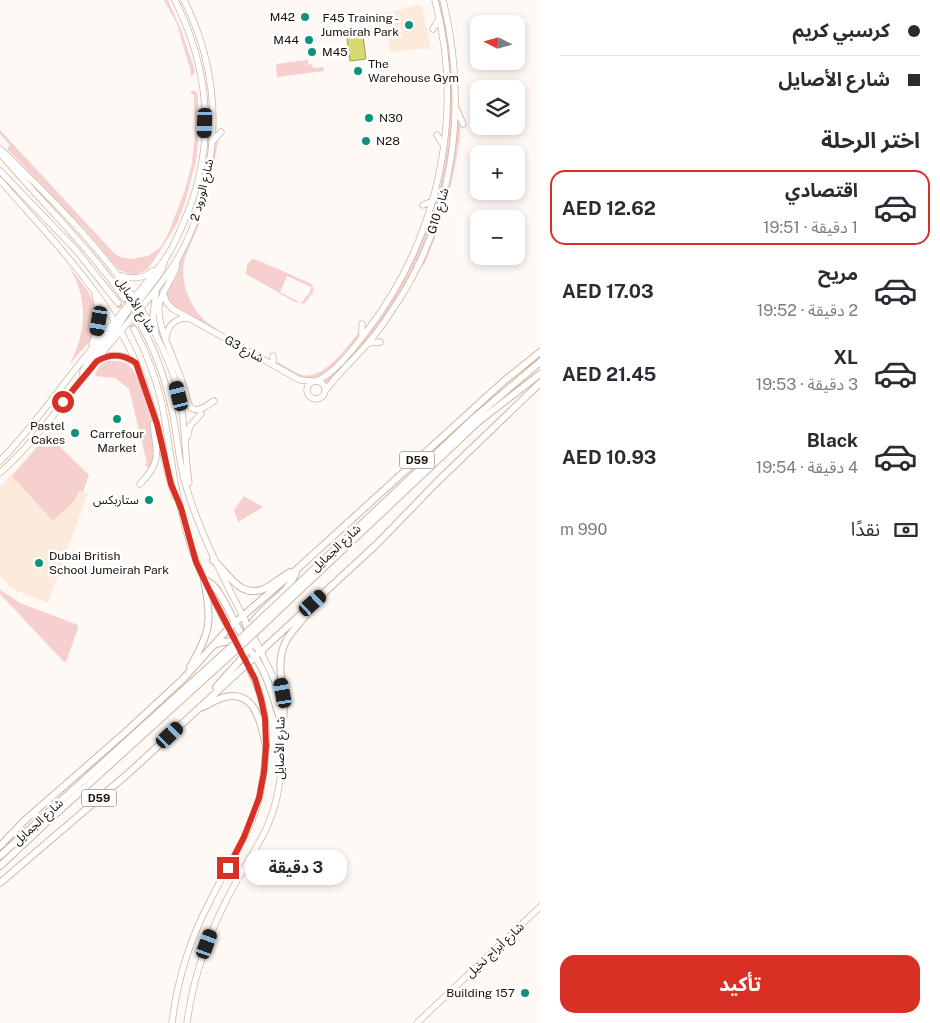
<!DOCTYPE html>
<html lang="ar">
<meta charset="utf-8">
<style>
:root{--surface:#fff;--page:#f7f7f7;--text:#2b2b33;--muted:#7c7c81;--line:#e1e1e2;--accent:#d93025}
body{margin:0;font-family:"Public Sans","Noto Sans Arabic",sans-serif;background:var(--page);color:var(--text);direction:rtl;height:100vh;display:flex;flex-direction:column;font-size:19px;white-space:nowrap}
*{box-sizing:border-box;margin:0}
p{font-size:16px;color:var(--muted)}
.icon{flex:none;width:28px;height:28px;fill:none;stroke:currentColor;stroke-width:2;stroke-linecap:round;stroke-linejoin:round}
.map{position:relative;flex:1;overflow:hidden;direction:ltr}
.details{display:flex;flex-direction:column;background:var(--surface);width:400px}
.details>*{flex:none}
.hud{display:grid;align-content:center;height:110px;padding:0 20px;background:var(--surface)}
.needle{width:32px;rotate:276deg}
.controls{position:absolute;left:470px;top:15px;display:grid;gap:10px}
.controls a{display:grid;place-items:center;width:55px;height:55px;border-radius:10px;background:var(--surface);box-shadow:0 2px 8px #0003;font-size:25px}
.end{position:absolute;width:22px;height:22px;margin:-11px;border:6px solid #d93025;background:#fff;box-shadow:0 0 0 2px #fff}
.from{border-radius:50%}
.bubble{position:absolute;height:35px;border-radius:15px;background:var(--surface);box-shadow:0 2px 8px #0003;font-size:16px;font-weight:700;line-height:35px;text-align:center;direction:rtl}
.car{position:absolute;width:15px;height:30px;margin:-15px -8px;border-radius:6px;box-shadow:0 0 4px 1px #0007;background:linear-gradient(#222 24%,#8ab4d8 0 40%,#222 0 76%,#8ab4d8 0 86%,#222 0)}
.hud b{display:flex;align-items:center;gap:18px;height:48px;font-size:19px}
.hud b+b{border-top:1px solid var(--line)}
.hud i{width:12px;height:12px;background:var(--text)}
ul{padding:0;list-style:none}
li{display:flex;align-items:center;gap:15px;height:75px;margin:0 10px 8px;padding:0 10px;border:2px solid transparent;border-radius:15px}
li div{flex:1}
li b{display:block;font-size:19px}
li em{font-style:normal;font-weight:700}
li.selected{border-color:var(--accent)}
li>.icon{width:45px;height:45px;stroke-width:1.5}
h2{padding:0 20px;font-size:22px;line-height:60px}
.pay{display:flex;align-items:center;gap:12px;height:55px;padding:0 20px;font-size:19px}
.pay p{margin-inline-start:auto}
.action{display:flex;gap:10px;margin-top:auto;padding:10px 20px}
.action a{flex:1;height:58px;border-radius:15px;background:var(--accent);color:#fff;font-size:20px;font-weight:700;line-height:58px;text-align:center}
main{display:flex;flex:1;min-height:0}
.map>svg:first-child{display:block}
</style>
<main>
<section class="details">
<div class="hud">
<b><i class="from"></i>كرسبي كريم</b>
<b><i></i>شارع الأصايل</b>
</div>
<h2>اختر الرحلة</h2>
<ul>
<li class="selected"><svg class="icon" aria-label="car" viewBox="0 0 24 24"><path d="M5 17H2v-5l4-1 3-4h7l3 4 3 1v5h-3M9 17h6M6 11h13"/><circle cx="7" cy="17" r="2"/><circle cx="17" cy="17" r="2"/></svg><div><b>اقتصادي</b><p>1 دقيقة · 19:51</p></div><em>AED 12.62</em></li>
<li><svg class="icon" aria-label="car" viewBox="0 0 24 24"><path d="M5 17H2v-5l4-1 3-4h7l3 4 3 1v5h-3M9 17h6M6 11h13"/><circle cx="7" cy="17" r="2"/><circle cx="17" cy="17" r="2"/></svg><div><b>مريح</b><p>2 دقيقة · 19:52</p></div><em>AED 17.03</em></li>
<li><svg class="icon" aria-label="car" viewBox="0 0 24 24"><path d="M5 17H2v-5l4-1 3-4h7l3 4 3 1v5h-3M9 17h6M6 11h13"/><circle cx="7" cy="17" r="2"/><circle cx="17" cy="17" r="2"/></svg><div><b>XL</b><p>3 دقيقة · 19:53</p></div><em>AED 21.45</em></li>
<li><svg class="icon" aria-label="car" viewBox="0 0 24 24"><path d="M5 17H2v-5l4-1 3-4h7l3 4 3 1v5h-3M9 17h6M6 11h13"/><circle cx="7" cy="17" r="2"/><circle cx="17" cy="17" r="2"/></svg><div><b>Black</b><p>4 دقيقة · 19:54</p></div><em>AED 10.93</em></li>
</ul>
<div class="pay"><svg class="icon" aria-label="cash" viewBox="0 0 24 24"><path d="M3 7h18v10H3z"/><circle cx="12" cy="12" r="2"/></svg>نقدًا<p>990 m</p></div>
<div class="action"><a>تأكيد</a></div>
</section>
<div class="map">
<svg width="540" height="1023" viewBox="0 0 540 1023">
<rect width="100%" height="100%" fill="#fef9f5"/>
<!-- built -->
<path fill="#fceada" d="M418 5 422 7 431 48 390 52 384 14Z
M48 435 89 475 83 492 88 493 48 603 12 589 0 576V487Z"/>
<!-- green -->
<path fill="#f6d0ce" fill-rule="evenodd" d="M164 0H168L182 32 195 71 193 75 190 77 191 72 177 24Z
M437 0H441C444 16 448 32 451 49 462 132 441 230 395 301 375 331 352 357 328 384L324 380C335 371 344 360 353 350 411 284 449 198 450 109 451 72 445 36 437 0Z
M308 60V65L312 64 313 68 323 67 324 71 277 77 276 64Z
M192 91H195L197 93 198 99 199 133 196 161 185 202 177 224 153 262 147 270 133 275 119 270 87 232 7 149 10 145 0 134V130L114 253 120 257 130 259 148 256 160 248 168 234 185 190 192 163 195 133 194 100V95L190 93Z
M458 118C463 131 458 148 456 161 449 197 439 231 424 265H422L414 282H412C438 228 454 178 458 118Z
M218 140C214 168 208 195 200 222 196 234 189 245 185 258 179 280 189 305 205 321 209 324 213 326 217 329L216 330 175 307 169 301 167 293 178 273 181 258 196 227 212 166 215 144Z
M252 259 257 260 312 284 314 291 304 304 295 302 246 274 247 265ZM287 276 311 287 310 292 301 303 280 292Z
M67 264 88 291 95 307 93 315 95 322 90 341 69 365C87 332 89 296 67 264Z
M359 332C359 340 351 346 346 351 330 370 316 388 290 372 285 370 281 367 277 363L278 362C285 366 294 373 302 375 324 380 347 347 359 332Z
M107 361C115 361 124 360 130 366 143 379 157 437 155 456 155 461 151 466 150 470L144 464 147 463 129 389 115 378 95 376C96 369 100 365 107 361Z
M48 435 89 475 83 492 79 491 75 500 53 521 12 476Z
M244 496 263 507 238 522 234 510Z
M0 590 20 603 78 625V628L66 662 63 661 0 594Z"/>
<!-- water -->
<path fill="#d8da71" stroke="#9f9e52" d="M362 28 366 59 350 61 346 30Z"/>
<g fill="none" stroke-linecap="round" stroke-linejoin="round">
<!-- secondary-tunnel -->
<path stroke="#dcd6d2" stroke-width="5.5" stroke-dasharray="5.5 3" stroke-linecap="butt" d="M124 298 141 325
M118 303 134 329"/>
<!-- secondary casing -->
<g stroke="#cdb7a2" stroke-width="7">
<path id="secondary" d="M433 29 439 19
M457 110 463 124
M437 135 444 146
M213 141 221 132
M0 149C12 160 23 172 35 183 92 240 153 307 177 386 186 418 184 451 189 483
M0 153C41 202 88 246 124 298
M0 171 76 250 118 303
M0 180C49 237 108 294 137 365 145 385 152 406 157 426 163 450 166 473 175 496
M423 205 433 201
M177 261C176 278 161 289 159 307 157 329 178 365 184 388 187 395 186 405 193 409 201 412 208 404 214 401
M118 275C130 279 142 280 153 271
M163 293 167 303 173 309 300 380 313 381
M135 306 161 272 165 260
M141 325C156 352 166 381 172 411 177 433 178 456 184 479 198 530 220 571 244 618
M134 329C146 352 155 375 161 400 165 417 167 434 170 452 174 482 181 514 190 544 202 581 222 615 240 650 248 666 256 681 261 698 270 729 266 764 260 795 251 834 227 866 210 901 190 939 177 981 172 1023
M156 332 153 316 156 292
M166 337C168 325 176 318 188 318
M362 337V324
M368 343 380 342
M92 344C99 327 100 313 95 295
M99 360C111 353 123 354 134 362
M273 365V356
M83 378V371L86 365 117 327 130 308
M307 390a9 9 0 1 1 18 0a9 9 0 1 1-18 0Z
M316 381C335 374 355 346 367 331 439 237 465 114 435 0
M325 391C336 376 349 364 361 351 372 339 382 326 391 312 454 221 469 106 443 0
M187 437 190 426 201 414
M0 461C32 429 57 391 86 356 106 331 127 308 146 283 154 273 163 264 169 253 177 240 182 226 188 212 216 140 209 69 175 0
M0 473C37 440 72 391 103 352 128 321 158 292 178 258 191 236 199 212 205 187 220 123 214 60 184 0
M140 484C162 461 157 455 153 424
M251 631 275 681 281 713
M187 1023C192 983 205 944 223 907 236 879 254 854 267 827 282 794 284 758 282 722
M417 1023 540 907"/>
</g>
<!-- primary casing -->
<g stroke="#cdb7a2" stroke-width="8">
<path id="primary" d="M438 452 474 418 540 362
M442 456 478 422 540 374
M213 560C228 572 239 599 264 589 273 585 281 577 290 572
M244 617 249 635
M248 631C258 607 288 596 296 572
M214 645C259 625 271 695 282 724
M190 667C211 632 212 620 204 580 220 583 231 619 241 633 246 640 254 646 262 651
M216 687 243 657 250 644
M203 707C210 703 217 699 225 697 256 690 261 724 266 746
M282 725C289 697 273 670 285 643 291 630 303 621 311 608
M0 846 24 821 128 730 183 679 229 628 296 570 504 381 540 352
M0 856 43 817
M0 866 47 822
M0 883 131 771 378 543 436 483 540 383"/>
</g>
<!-- secondary -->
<use href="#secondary" stroke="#fff" stroke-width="5.5"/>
<!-- primary -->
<use href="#primary" stroke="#fff" stroke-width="6"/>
<!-- primary-bridge casing -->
<g stroke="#cdb7a2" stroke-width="8" stroke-linecap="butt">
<path id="primary-bridge" d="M43 817 242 637 438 452
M47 822 246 641 442 456"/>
</g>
<!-- primary-bridge -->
<use href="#primary-bridge" stroke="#fff" stroke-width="6"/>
</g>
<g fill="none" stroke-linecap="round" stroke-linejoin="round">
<!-- route -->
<path stroke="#d93025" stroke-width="6" d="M63 402 97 361C111 353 123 354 136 363L157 424 171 484 181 508 196 562 211 594 255 679 261 699 265 718 266 746 264 772 259 798 244 837 228 868"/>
</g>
<!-- markers -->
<g fill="#0d927c" stroke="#fff" stroke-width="2">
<circle cx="305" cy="17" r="5"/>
<circle cx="409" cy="25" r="5"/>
<circle cx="309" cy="40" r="5"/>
<circle cx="312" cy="52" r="5"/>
<circle cx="358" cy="71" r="5"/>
<circle cx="369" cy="118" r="5"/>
<circle cx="366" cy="141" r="5"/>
<circle cx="117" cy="419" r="5"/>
<circle cx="75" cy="433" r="5"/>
<circle cx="149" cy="500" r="5"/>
<circle cx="39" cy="563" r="5"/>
<circle cx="525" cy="993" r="5"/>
</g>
<g text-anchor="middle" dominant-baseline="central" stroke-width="5" stroke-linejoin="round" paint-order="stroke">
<!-- shield labels -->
<g fill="#fff" stroke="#5e5854" stroke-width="1">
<rect x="399.5" y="451.5" width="35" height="17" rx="4"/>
<rect x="81.5" y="789.5" width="35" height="17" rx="4"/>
</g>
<g font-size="11" font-weight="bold" fill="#19110a">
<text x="417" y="460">D59</text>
<text x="99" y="798">D59</text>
</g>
<!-- poi labels -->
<g font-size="12" fill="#19110a" stroke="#fff" text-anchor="end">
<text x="295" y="17">M42</text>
<text x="399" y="18">F45 Training -<tspan x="399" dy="14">Jumeirah Park</tspan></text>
<text x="299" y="40">M44</text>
<text x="322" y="52" text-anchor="start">M45</text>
<text x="368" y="64" text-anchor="start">The<tspan x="368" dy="14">Warehouse Gym</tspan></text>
<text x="379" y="118" text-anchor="start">N30</text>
<text x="376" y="141" text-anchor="start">N28</text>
<text x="65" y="426">Pastel<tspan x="65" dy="14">Cakes</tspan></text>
<text x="117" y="434" text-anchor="middle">Carrefour<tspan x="117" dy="14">Market</tspan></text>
<text x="139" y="500">ستاربكس</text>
<text x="49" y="556" text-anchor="start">Dubai British<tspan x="49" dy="14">School Jumeirah Park</tspan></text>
<text x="515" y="993">Building 157</text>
</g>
<!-- street labels -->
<g font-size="12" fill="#19110a" stroke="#fff">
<text transform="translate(202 190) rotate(-76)">شارع الورود 2</text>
<text transform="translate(438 211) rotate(-73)">G10 شارع</text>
<text transform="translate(136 305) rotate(58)">شارع الأصايل</text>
<text transform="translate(244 349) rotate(29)">G3 شارع</text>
<text transform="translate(336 548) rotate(-43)">شارع الجمايل</text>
<text transform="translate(280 748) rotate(-89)">شارع الأصايل</text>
<text transform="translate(38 822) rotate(-42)">شارع الجمايل</text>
<text transform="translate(495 950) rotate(-43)">شارع أبراج نخيل</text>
</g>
</g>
</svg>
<div class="controls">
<a><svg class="needle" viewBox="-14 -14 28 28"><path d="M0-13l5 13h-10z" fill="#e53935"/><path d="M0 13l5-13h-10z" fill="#7c7c81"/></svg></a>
<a><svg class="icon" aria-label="layers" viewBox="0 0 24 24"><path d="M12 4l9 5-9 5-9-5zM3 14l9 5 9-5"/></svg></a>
<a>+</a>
<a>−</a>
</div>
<i class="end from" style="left:63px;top:402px"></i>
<i class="end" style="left:228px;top:868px"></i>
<div class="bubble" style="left:245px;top:850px;width:102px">3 دقيقة</div>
<i class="car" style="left:205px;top:123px;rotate:182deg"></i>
<i class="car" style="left:99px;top:321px;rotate:189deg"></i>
<i class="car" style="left:179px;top:396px;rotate:346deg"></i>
<i class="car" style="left:313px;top:603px;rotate:48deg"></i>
<i class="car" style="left:283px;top:693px;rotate:350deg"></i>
<i class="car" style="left:170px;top:735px;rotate:47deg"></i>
<i class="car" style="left:207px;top:944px;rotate:20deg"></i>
</div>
</main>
